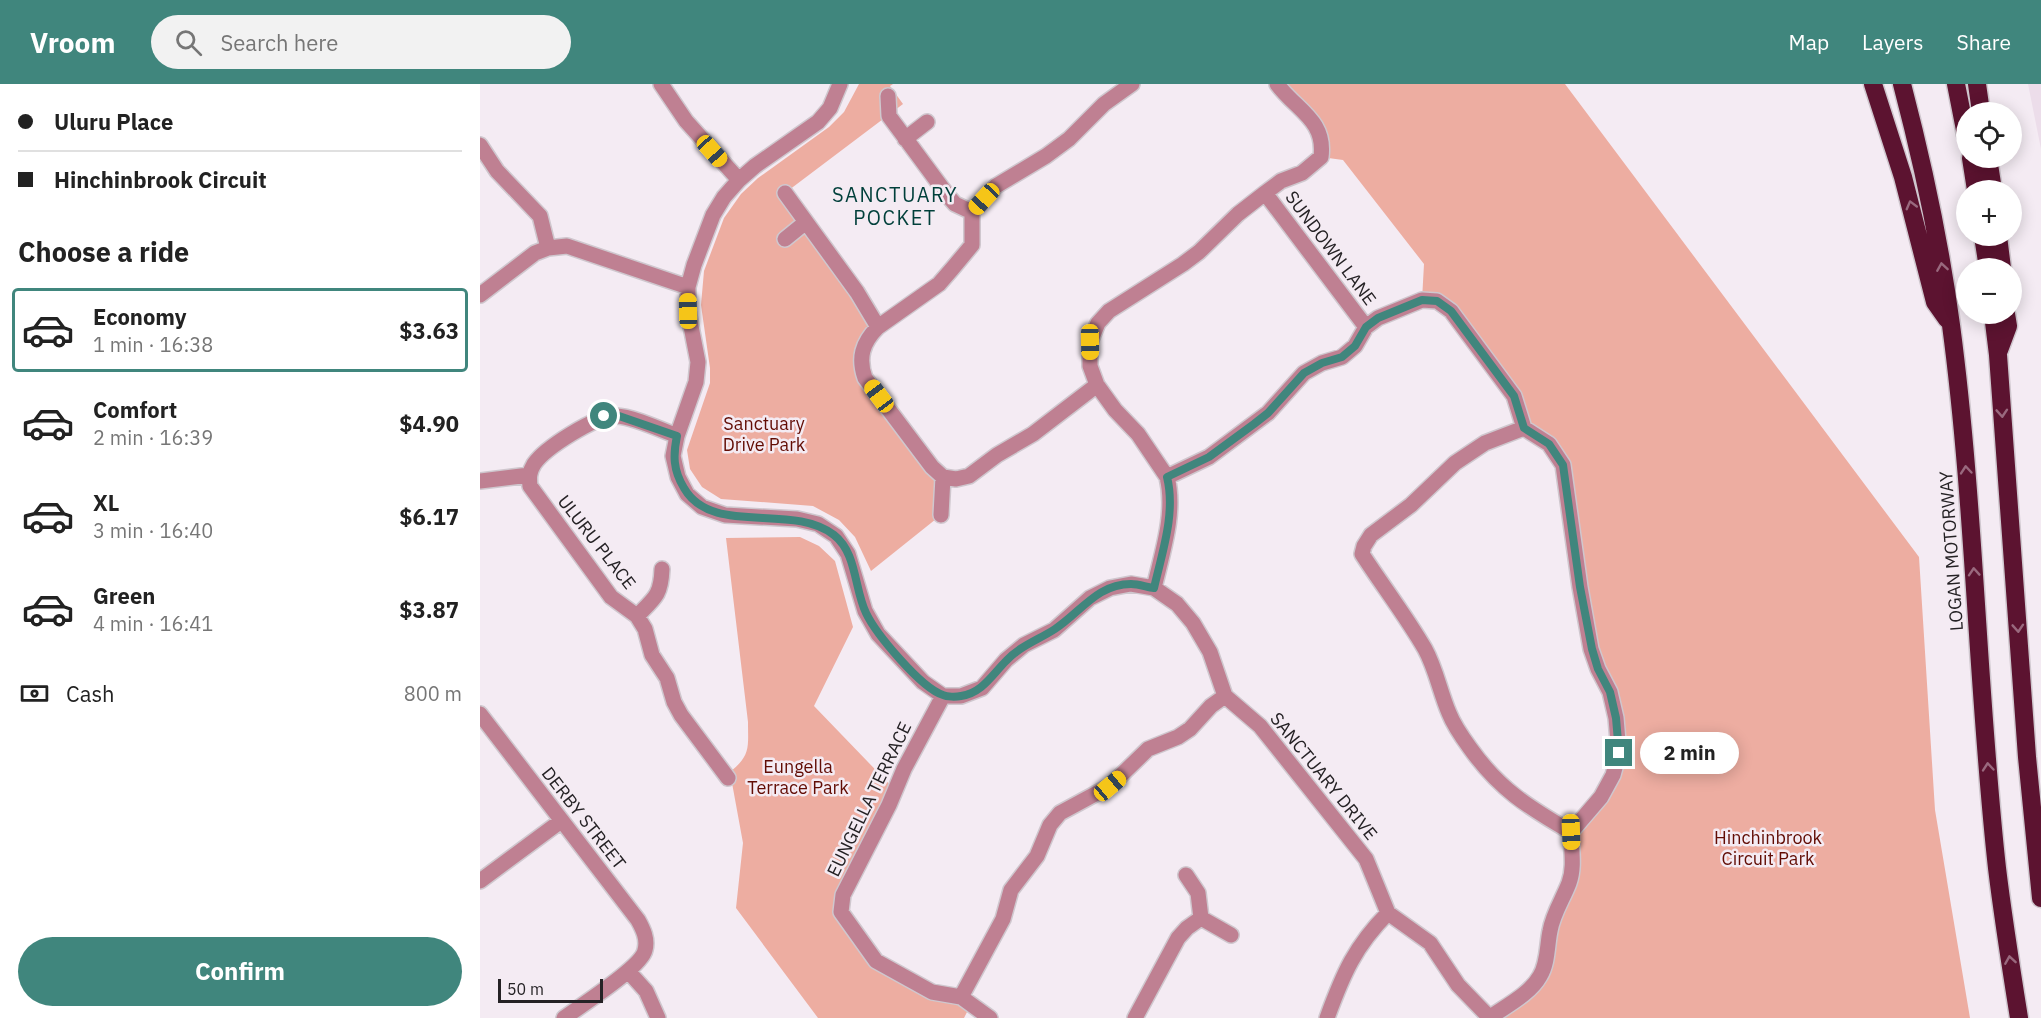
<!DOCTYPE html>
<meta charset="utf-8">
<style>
:root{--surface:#fff;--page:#f2f2f2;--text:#222;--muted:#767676;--line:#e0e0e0;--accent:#40867d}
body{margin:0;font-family:"IBM Plex Sans",sans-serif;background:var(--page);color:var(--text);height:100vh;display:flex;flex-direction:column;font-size:22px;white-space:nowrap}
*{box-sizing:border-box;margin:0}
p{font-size:20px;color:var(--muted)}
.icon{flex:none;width:33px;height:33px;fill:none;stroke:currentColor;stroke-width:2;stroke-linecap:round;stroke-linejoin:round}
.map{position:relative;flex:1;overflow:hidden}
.panel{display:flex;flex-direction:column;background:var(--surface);width:480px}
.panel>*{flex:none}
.guide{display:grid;align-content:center;height:132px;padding:0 18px;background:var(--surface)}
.controls{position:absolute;left:1476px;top:18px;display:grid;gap:12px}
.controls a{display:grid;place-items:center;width:66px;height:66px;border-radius:50%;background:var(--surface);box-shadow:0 3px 15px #0003;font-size:30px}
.scale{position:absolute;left:18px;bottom:15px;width:105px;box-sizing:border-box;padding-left:6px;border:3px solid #252225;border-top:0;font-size:16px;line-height:21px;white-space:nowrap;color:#252225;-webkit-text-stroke:4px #f4ebf3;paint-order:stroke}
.end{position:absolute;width:27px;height:27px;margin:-14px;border:8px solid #40867d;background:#fff;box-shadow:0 0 0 3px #fff}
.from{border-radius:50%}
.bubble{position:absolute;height:42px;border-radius:21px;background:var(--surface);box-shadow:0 3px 15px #0003;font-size:20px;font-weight:800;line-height:42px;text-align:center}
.car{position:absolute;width:18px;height:36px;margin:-18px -9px;border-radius:8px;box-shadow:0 0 4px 2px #0007;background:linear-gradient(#f5c518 24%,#345 0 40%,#f5c518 0 76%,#345 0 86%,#f5c518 0)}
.guide b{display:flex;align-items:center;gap:21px;height:57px;font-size:22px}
.guide b+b{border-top:2px solid var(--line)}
.guide i{width:15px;height:15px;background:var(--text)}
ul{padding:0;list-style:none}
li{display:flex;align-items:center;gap:18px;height:84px;margin:0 12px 9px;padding:0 6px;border:3px solid transparent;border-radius:6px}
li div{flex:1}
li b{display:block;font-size:22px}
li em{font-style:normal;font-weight:800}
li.current{border-color:var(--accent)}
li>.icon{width:54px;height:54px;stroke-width:1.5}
h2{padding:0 18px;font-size:27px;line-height:72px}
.pay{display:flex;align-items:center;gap:15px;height:66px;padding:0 18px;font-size:22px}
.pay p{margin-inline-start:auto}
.button{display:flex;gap:12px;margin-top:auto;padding:12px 18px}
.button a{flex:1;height:69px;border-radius:36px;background:var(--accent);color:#fff;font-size:24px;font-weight:800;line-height:69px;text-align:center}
header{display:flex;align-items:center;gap:36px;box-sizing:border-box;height:84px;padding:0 30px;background:var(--accent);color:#fff}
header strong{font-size:28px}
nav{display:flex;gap:33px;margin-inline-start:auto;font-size:21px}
.search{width:420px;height:54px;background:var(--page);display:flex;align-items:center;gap:15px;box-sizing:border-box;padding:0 21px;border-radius:33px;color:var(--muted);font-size:22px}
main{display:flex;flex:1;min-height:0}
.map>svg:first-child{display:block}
</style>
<header>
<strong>Vroom</strong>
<div class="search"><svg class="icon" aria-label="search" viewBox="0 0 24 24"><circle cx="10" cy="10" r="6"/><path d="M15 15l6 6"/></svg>Search here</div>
<nav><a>Map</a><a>Layers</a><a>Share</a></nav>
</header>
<main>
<section class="panel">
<div class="guide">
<b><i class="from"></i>Uluru Place</b>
<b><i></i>Hinchinbrook Circuit</b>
</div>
<h2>Choose a ride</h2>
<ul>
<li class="current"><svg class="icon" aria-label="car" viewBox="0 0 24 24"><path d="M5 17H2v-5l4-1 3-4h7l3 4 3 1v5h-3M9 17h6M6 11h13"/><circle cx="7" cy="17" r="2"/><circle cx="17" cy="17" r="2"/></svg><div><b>Economy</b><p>1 min · 16:38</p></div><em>$3.63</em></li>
<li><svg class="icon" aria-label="car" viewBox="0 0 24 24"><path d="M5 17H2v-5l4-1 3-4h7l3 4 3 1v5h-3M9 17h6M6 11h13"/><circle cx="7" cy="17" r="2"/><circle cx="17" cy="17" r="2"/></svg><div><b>Comfort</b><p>2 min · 16:39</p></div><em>$4.90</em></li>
<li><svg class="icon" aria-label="car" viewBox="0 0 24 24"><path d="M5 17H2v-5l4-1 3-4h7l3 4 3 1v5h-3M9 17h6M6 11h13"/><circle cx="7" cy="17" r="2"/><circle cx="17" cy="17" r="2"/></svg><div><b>XL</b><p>3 min · 16:40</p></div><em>$6.17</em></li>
<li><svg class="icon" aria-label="car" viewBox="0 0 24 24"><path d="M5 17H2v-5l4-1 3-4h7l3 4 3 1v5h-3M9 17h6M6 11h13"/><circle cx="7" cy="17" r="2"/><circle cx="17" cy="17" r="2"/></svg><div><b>Green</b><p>4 min · 16:41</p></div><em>$3.87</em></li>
</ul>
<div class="pay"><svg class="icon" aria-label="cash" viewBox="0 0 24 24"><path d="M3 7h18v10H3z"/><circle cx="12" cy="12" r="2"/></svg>Cash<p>800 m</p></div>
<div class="button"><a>Confirm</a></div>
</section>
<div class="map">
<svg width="1561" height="934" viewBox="0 0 1561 934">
<rect width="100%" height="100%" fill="#f4ebf3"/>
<!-- built -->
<path fill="#ecddea" d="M1548 0H1561V65Z"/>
<!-- green -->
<path fill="#edada1" d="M379 0H413L410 2 423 20 305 109 398 243 381 282 463 393 461 431 391 487 375 453 359 436 333 422 241 415 222 403 210 385 207 366 230 299V284L221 221 224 187 244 134 261 110 278 94 349 43 364 28Z
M797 0H1085L1439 473 1455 726 1490 934H1010L1049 905 1089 799 1091 748 1121 713 1139 669 1118 585 1083 381 1040 328 971 227 942 216 944 180 863 76 841 73 842 62Z
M320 453 339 462 355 477 373 543 334 622 415 706 361 828 396 877 491 920 484 934H338L256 824 263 759 250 688C271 671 268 664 268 638L246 454Z"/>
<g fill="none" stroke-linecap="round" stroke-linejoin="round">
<!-- minor casing -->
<g stroke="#cfc7ce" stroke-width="18">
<path id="minor" d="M181 0 206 37 259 96
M360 0 350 24 338 38 275 82 259 96 244 113 233 131 214 181 208 203V227L218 278 216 298 197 352 193 372 198 393 207 410 222 423 245 431 317 435 338 440 356 452 368 470 385 527 398 550 443 598 463 612H481L502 604 526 576 544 561 574 546 610 514 630 504 651 500 674 504 697 520 713 539 730 568 745 612 780 642 886 775 908 829 950 859 978 901 1010 934
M408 12 409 32 468 112 475 120 492 128
M425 55 447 38
M0 61 17 87 60 132 68 164 55 169 0 211
M305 109 377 208 398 243
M785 109 886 243
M305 155 326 138
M68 164 87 162 208 203
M617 301 553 350 517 371 489 392 476 395 463 393 452 383 385 294C378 274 382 259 398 243L459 200 472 185 492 161V128L516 102 566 72 589 55 624 20 652 0
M1044 344 1005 359 975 379 931 421 891 451 884 462 882 470C902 501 926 532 945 565 956 585 960 608 969 629 974 642 982 653 990 664 1019 705 1048 723 1091 748
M197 352C182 346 151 332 136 332 116 331 65 364 54 380 49 388 49 394 50 402L131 513 157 532 165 545 172 571 187 594 194 618 201 631 248 694
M687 393 658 350 635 326 617 301 610 282V258L618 239 629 227 703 180 719 168 758 130 785 109 801 97 822 89 841 73C846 36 816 26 797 0
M0 397 49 391
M461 431 463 393
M674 504C682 469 696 429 687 393L729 373 788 329 824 289 842 279 862 273 875 262 886 243 898 234 942 216 957 217 971 227 1034 312 1044 344
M157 532C175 514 181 511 182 485
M463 612 424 685 409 721 363 811 361 828 396 877 452 908 481 913 510 934
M0 630 158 836C163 845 168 855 165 866 162 883 100 922 84 934
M706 791 718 809 721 834 751 851
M0 797 81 737
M148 887 166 907 178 934
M481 913 523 835 531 806 557 772 570 741 580 729 630 702 668 665 698 653 710 645 731 622 745 612
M655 934 698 854 707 844 721 834
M847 934C863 890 875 862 908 829
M1009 934C1026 922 1050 910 1060 892 1068 879 1067 861 1070 847 1073 829 1083 815 1089 799 1095 783 1091 765 1091 748L1121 713 1133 691 1139 669 1136 634 1130 608 1118 585 1111 565 1100 503 1083 381 1069 360 1044 344"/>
</g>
<!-- highway casing -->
<g stroke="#cfc7ce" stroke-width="21">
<path id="highway" d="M1393 0 1423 93 1455 218 1467 235
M1422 0C1443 80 1460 159 1471 241 1495 421 1497 604 1517 784 1523 834 1531 884 1539 934
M1476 0 1486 51
M1497 0 1501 28
M1491 74 1496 106
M1508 74 1513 106
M1503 152 1508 184
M1518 152 1522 184
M1513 230 1518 271 1547 673 1561 814
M1519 266 1528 242 1526 230"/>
</g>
<!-- minor -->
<use href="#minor" stroke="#bf8092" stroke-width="15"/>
<!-- highway -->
<use href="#highway" stroke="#5c1330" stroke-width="18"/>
</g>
<!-- one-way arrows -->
<defs><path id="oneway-chevron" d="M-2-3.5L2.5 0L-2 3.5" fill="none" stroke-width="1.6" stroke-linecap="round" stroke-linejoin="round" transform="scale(1.5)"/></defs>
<g stroke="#99697e">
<use href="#oneway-chevron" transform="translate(1431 121) rotate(-105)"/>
<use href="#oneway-chevron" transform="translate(1462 183) rotate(-99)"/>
<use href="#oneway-chevron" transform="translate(1522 329) rotate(86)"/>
<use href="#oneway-chevron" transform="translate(1486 386) rotate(-95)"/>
<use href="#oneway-chevron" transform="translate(1494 488) rotate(-94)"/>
<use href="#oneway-chevron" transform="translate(1538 544) rotate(86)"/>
<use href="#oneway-chevron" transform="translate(1508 683) rotate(-95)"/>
<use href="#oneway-chevron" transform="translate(1530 876) rotate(-99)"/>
</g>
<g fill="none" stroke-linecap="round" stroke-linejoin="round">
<!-- route -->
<path stroke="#40867d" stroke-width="8" d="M124 332H139L197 352C193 371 193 386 204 404 232 453 312 418 354 451 377 469 374 504 386 529 396 550 441 604 463 611 467 613 476 613 481 612 502 609 512 591 526 577 540 562 558 556 575 545 601 528 617 500 651 500 658 500 667 503 674 504 682 469 696 429 687 393L729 373 774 340 788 329 824 289 842 279 862 273 875 262 886 243 898 234 942 216 957 217 971 227 1034 312 1044 344 1069 360 1083 381 1100 503 1112 565 1118 585 1130 608 1136 634 1139 669"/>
</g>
<g text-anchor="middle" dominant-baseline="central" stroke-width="5" stroke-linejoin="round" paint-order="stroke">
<!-- street labels -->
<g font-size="18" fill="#252225" stroke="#f4ebf3">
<text transform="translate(851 164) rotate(53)">SUNDOWN LANE</text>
<text transform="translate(117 458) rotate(52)">ULURU PLACE</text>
<text transform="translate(1471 467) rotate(-94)">LOGAN MOTORWAY</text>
<text transform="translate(844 692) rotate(51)">SANCTUARY DRIVE</text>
<text transform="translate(389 715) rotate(-64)">EUNGELLA TERRACE</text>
<text transform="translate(104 734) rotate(52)">DERBY STREET</text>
</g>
<!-- park labels -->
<g font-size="18" fill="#620c04" stroke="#f4ebf3">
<text x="284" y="339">Sanctuary<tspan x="284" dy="21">Drive Park</tspan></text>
<text x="318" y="682">Eungella<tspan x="318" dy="21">Terrace Park</tspan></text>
<text x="1288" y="753">Hinchinbrook<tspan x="1288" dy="21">Circuit Park</tspan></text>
</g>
<!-- neighbourhood labels -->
<g font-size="20" letter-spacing="1.5" fill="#003f3a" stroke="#f4ebf3">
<text x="415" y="110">SANCTUARY<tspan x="415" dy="23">POCKET</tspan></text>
</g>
</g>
</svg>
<div class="controls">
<a><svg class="icon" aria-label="locate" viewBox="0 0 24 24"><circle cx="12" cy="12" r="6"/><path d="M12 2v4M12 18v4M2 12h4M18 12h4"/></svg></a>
<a>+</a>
<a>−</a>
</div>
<div class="scale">50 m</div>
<i class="end from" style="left:124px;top:332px"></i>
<i class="end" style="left:1139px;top:669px"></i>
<div class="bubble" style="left:1160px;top:648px;width:99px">2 min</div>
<i class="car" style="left:232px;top:67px;rotate:138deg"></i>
<i class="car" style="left:504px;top:115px;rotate:223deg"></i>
<i class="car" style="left:208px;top:227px;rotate:359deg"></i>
<i class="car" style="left:610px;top:258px;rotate:179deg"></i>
<i class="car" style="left:399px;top:312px;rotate:323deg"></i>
<i class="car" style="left:630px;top:702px;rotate:50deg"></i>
<i class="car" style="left:1091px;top:748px;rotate:178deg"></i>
</div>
</main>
